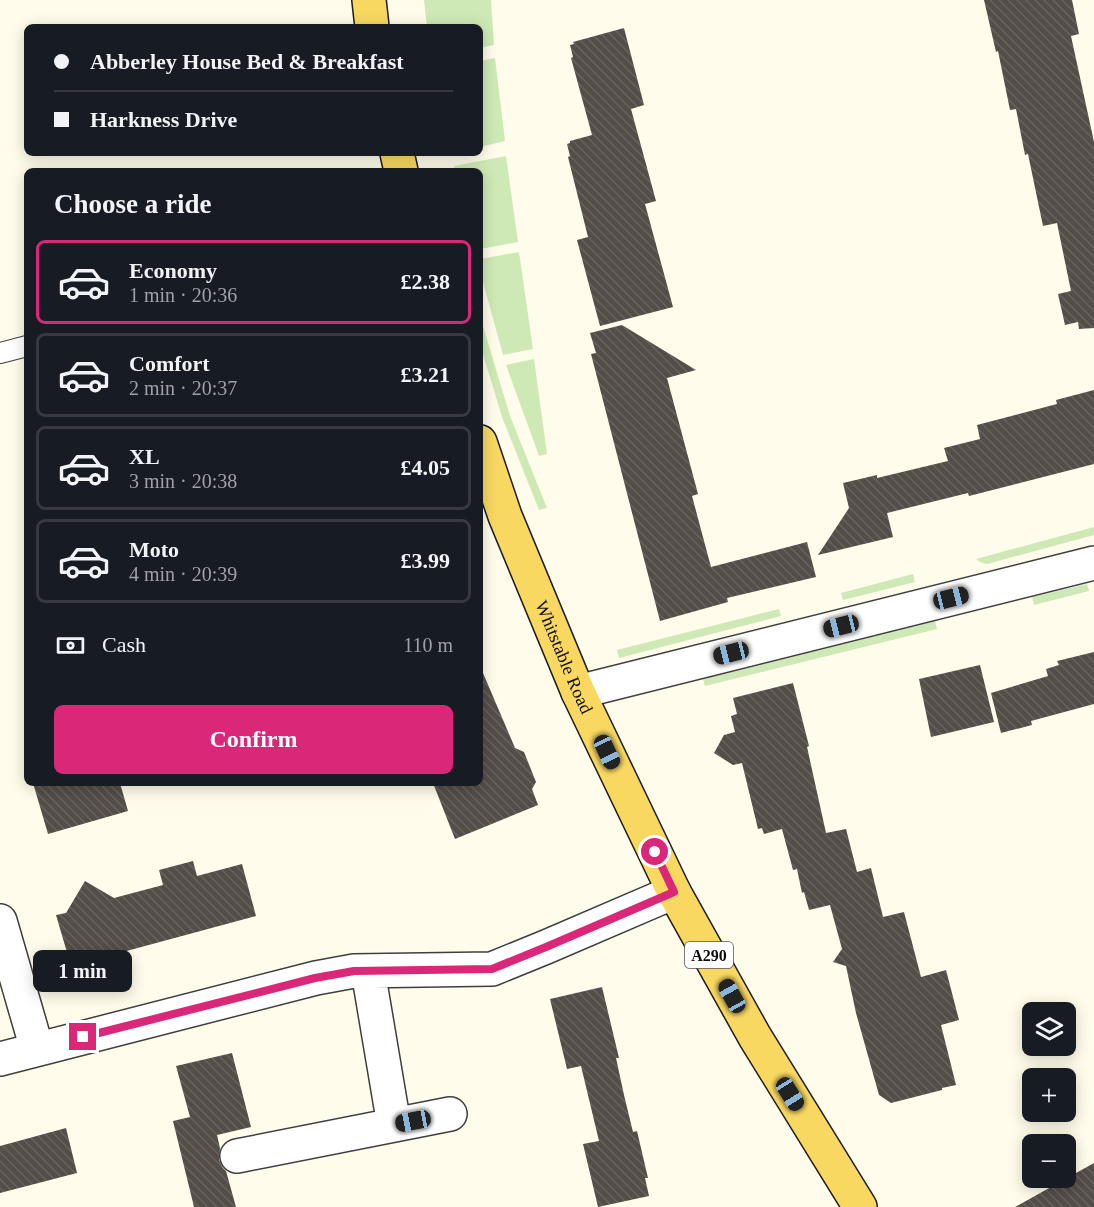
<!DOCTYPE html>
<meta charset="utf-8">
<style>
:root{--surface:#171b24;--page:#20242c;--text:#f1f3f6;--muted:#9ea1a6;--line:#363941;--accent:#db2777}
body{margin:0;font-family:Georgia,serif;background:var(--page);color:var(--text);height:100vh;display:flex;flex-direction:column;font-size:22px;white-space:nowrap}
*{box-sizing:border-box;margin:0}
p{font-size:20px;color:var(--muted)}
.icon{flex:none;width:33px;height:33px;fill:none;stroke:currentColor;stroke-width:2;stroke-linecap:round;stroke-linejoin:round}
.map{position:relative;flex:1;overflow:hidden}
.drawer{position:absolute;left:24px;top:168px;width:459px;height:618px;display:flex;flex-direction:column;background:var(--surface);border-radius:9px;box-shadow:0 3px 15px #0003}
.drawer>*{flex:none}
.guide{position:absolute;left:24px;top:24px;width:459px;height:132px;border-radius:9px;box-shadow:0 3px 15px #0003;display:grid;align-content:center;height:132px;padding:0 30px;background:var(--surface)}
.buttons{position:absolute;left:1022px;top:1002px;display:grid;gap:12px}
.buttons a{display:grid;place-items:center;width:54px;height:54px;border-radius:9px;background:var(--surface);box-shadow:0 3px 15px #0003;font-size:30px}
.end{position:absolute;width:27px;height:27px;margin:-14px;border:8px solid #db2777;background:#fff;box-shadow:0 0 0 3px #fff}
.from{border-radius:50%}
.bubble{position:absolute;height:42px;border-radius:9px;background:var(--surface);box-shadow:0 3px 15px #0003;font-size:20px;font-weight:700;line-height:42px;text-align:center}
.car{position:absolute;width:18px;height:36px;margin:-18px -9px;border-radius:8px;box-shadow:0 0 4px 2px #0007;background:linear-gradient(#222 24%,#8ab4d8 0 40%,#222 0 76%,#8ab4d8 0 86%,#222 0)}
.guide b{display:flex;align-items:center;gap:21px;height:57px;font-size:22px}
.guide b+b{border-top:2px solid var(--line)}
.guide i{width:15px;height:15px;background:var(--text)}
ul{padding:0;list-style:none}
li{display:flex;align-items:center;gap:18px;height:84px;margin:0 12px 9px;padding:0 18px;border:3px solid var(--line);border-radius:9px}
li div{flex:1}
li b{display:block;font-size:22px}
li em{font-style:normal;font-weight:700}
li.current{border-color:var(--accent)}
li>.icon{width:54px;height:54px;stroke-width:1.5}
h2{padding:0 30px;font-size:27px;line-height:72px}
.pay{display:flex;align-items:center;gap:15px;height:66px;padding:0 30px;font-size:22px}
.pay p{margin-inline-start:auto}
.primary-button{display:flex;gap:12px;margin-top:auto;padding:12px 30px}
.primary-button a{flex:1;height:69px;border-radius:9px;background:var(--accent);color:#fff;font-size:24px;font-weight:700;line-height:69px;text-align:center}
.map>svg:first-child{display:block}
</style>
<div class="map">
<svg width="1094" height="1207" viewBox="0 0 1094 1207">
<defs>
<pattern id="building-back-hatch" width="6" height="6" patternUnits="userSpaceOnUse" patternTransform="scale(1.5)"><rect width="6" height="6" fill="#544d48"/><path d="M-1 5l2 2M0 0l6 6M5-1l2 2" fill="none" stroke="#68625e"/></pattern>
</defs>
<rect width="100%" height="100%" fill="#fffceb"/>
<!-- grass -->
<path fill="#cee9b5" d="M424 0H491L494 45 480 48V27H427Z
M495 58 505 141 480 147V61Z
M506 156 518 242 480 249V171H455L454 166Z
M519 252 533 349 503 355 480 271V259Z
M480 316 510 416 547 508 539 510 502 417 480 344Z
M534 359 547 454 539 456 506 365Z
M1094 527V535L987 564 980 562 976 559Z
M913 574 915 582 843 600 841 593Z
M1087 584 1089 591 1034 605 1032 597Z
M779 609 781 616 619 658 617 650Z
M935 621 937 629 705 686 703 679Z"/>
<!-- building -->
<path fill="url(#building-back-hatch)" d="M984 0H1072L1079 34 1071 36 1094 142V328L1079 329 1078 322 1065 325 1058 294 1071 291 1057 223 1043 226 1028 154 1025 155 1016 109 1010 110 998 51 996 52Z
M624 28 644 105 631 109 656 201 645 204 673 307 600 326 577 240 588 237 568 157 570 156 567 144 570 143V141L592 135 571 58 573 57 570 45 574 44 573 42Z
M622 325 696 370 667 378 698 494 692 496 711 567 807 542 816 577 727 598 728 602 660 621 591 354 596 353 590 333Z
M1094 390V464L969 496 968 493 887 513 893 537 818 555 849 508 843 483 877 475V478L948 461 944 448 980 439 977 425 1057 404 1056 400Z
M1094 652V704L1031 721 1032 725 1001 733 991 693 1048 676 1046 669 1059 665 1057 661Z
M980 665 994 722 931 737 919 679Z
M480 666 515 748 524 752 536 782 532 789 538 805 455 839 433 783H480Z
M793 683 809 746 807 747 826 833 846 829 857 872 871 868 883 917 904 912 921 977 946 970 959 1020 941 1025 956 1085 942 1088V1090L891 1103 879 1095 856 1013 846 966 833 962 842 949 830 905 809 910 804 892 802 893 797 869 793 870 782 829 764 834 762 828 758 829 742 763 733 765 714 753 724 735 735 732 731 716 737 714 733 698Z
M33 783H120L128 811 48 834Z
M193 861 197 876 242 864 256 916 71 966 56 915 66 913 85 881 114 898 163 885 159 870Z
M602 987 619 1058H616L624 1095 633 1132 637 1131 648 1178H645L649 1196 598 1207 583 1144 599 1141 581 1066 567 1069 550 999Z
M232 1053 251 1127 217 1135 220 1148 219 1160 223 1168 226 1171 236 1207H194L173 1121 190 1117 176 1066Z
M66 1128 77 1173 0 1193V1146Z
M1094 1163V1207H1015Z"/>
<g fill="none" stroke-linecap="round" stroke-linejoin="round">
<!-- lane casing -->
<g stroke="#3f3f3f" stroke-width="22">
<path id="lane" d="M0 353 27 346"/>
</g>
<!-- street casing -->
<g stroke="#3f3f3f" stroke-width="36">
<path id="street" d="M578 692 1094 563
M0 921 37 1049
M368 971 394 1125
M0 1059 316 978 354 971 492 969 546 947 674 892
M237 1156 450 1114"/>
</g>
<!-- primary casing -->
<g stroke="#1d1d1d" stroke-width="36">
<g id="primary">
<path d="M369 0 372 27"/>
<path d="M397 153 401 171"/>
<path id="s1" d="M480 442 505 516 578 692 674 892 755 1037 860 1207"/>
</g>
</g>
<!-- lane -->
<use href="#lane" stroke="#fff" stroke-width="20"/>
<!-- street -->
<use href="#street" stroke="#fff" stroke-width="33"/>
<!-- primary -->
<use href="#primary" stroke="#f8d861" stroke-width="33"/>
</g>
<g fill="none" stroke-linecap="round" stroke-linejoin="round">
<!-- route -->
<path stroke="#db2777" stroke-width="8" d="M83 1037 315 978 354 971 492 969 546 947 674 892 655 852"/>
</g>
<g text-anchor="middle" dominant-baseline="central" stroke-width="6" stroke-linejoin="round" paint-order="stroke">
<!-- shield labels -->
<rect fill="#fff" stroke="#555" stroke-width="1.5" x="685" y="942" width="48" height="26" rx="4.5"/>
<g font-size="16" font-weight="bold" fill="#0c0c0c">
<text x="709" y="955">A290</text>
</g>
<!-- street labels -->
<g font-size="18" fill="#0c0c0c" stroke="#fff">
<text stroke="none"><textPath href="#s1" startOffset="231">Whitstable Road</textPath></text>
</g>
</g>
</svg>
<div class="buttons">
<a><svg class="icon" aria-label="layers" viewBox="0 0 24 24"><path d="M12 4l9 5-9 5-9-5zM3 14l9 5 9-5"/></svg></a>
<a>+</a>
<a>−</a>
</div>
<i class="end from" style="left:655px;top:852px"></i>
<i class="end" style="left:83px;top:1037px"></i>
<div class="bubble" style="left:33px;top:950px;width:99px">1 min</div>
<i class="car" style="left:951px;top:598px;rotate:76deg"></i>
<i class="car" style="left:841px;top:626px;rotate:256deg"></i>
<i class="car" style="left:731px;top:653px;rotate:256deg"></i>
<i class="car" style="left:607px;top:752px;rotate:155deg"></i>
<i class="car" style="left:732px;top:996px;rotate:331deg"></i>
<i class="car" style="left:790px;top:1094px;rotate:148deg"></i>
<i class="car" style="left:413px;top:1121px;rotate:259deg"></i>
<div class="guide">
<b><i class="from"></i>Abberley House Bed &amp; Breakfast</b>
<b><i></i>Harkness Drive</b>
</div>
<section class="drawer">
<h2>Choose a ride</h2>
<ul>
<li class="current"><svg class="icon" aria-label="car" viewBox="0 0 24 24"><path d="M5 17H2v-5l4-1 3-4h7l3 4 3 1v5h-3M9 17h6M6 11h13"/><circle cx="7" cy="17" r="2"/><circle cx="17" cy="17" r="2"/></svg><div><b>Economy</b><p>1 min · 20:36</p></div><em>£2.38</em></li>
<li><svg class="icon" aria-label="car" viewBox="0 0 24 24"><path d="M5 17H2v-5l4-1 3-4h7l3 4 3 1v5h-3M9 17h6M6 11h13"/><circle cx="7" cy="17" r="2"/><circle cx="17" cy="17" r="2"/></svg><div><b>Comfort</b><p>2 min · 20:37</p></div><em>£3.21</em></li>
<li><svg class="icon" aria-label="car" viewBox="0 0 24 24"><path d="M5 17H2v-5l4-1 3-4h7l3 4 3 1v5h-3M9 17h6M6 11h13"/><circle cx="7" cy="17" r="2"/><circle cx="17" cy="17" r="2"/></svg><div><b>XL</b><p>3 min · 20:38</p></div><em>£4.05</em></li>
<li><svg class="icon" aria-label="car" viewBox="0 0 24 24"><path d="M5 17H2v-5l4-1 3-4h7l3 4 3 1v5h-3M9 17h6M6 11h13"/><circle cx="7" cy="17" r="2"/><circle cx="17" cy="17" r="2"/></svg><div><b>Moto</b><p>4 min · 20:39</p></div><em>£3.99</em></li>
</ul>
<div class="pay"><svg class="icon" aria-label="cash" viewBox="0 0 24 24"><path d="M3 7h18v10H3z"/><circle cx="12" cy="12" r="2"/></svg>Cash<p>110 m</p></div>
<div class="primary-button"><a>Confirm</a></div>
</section>
</div>
